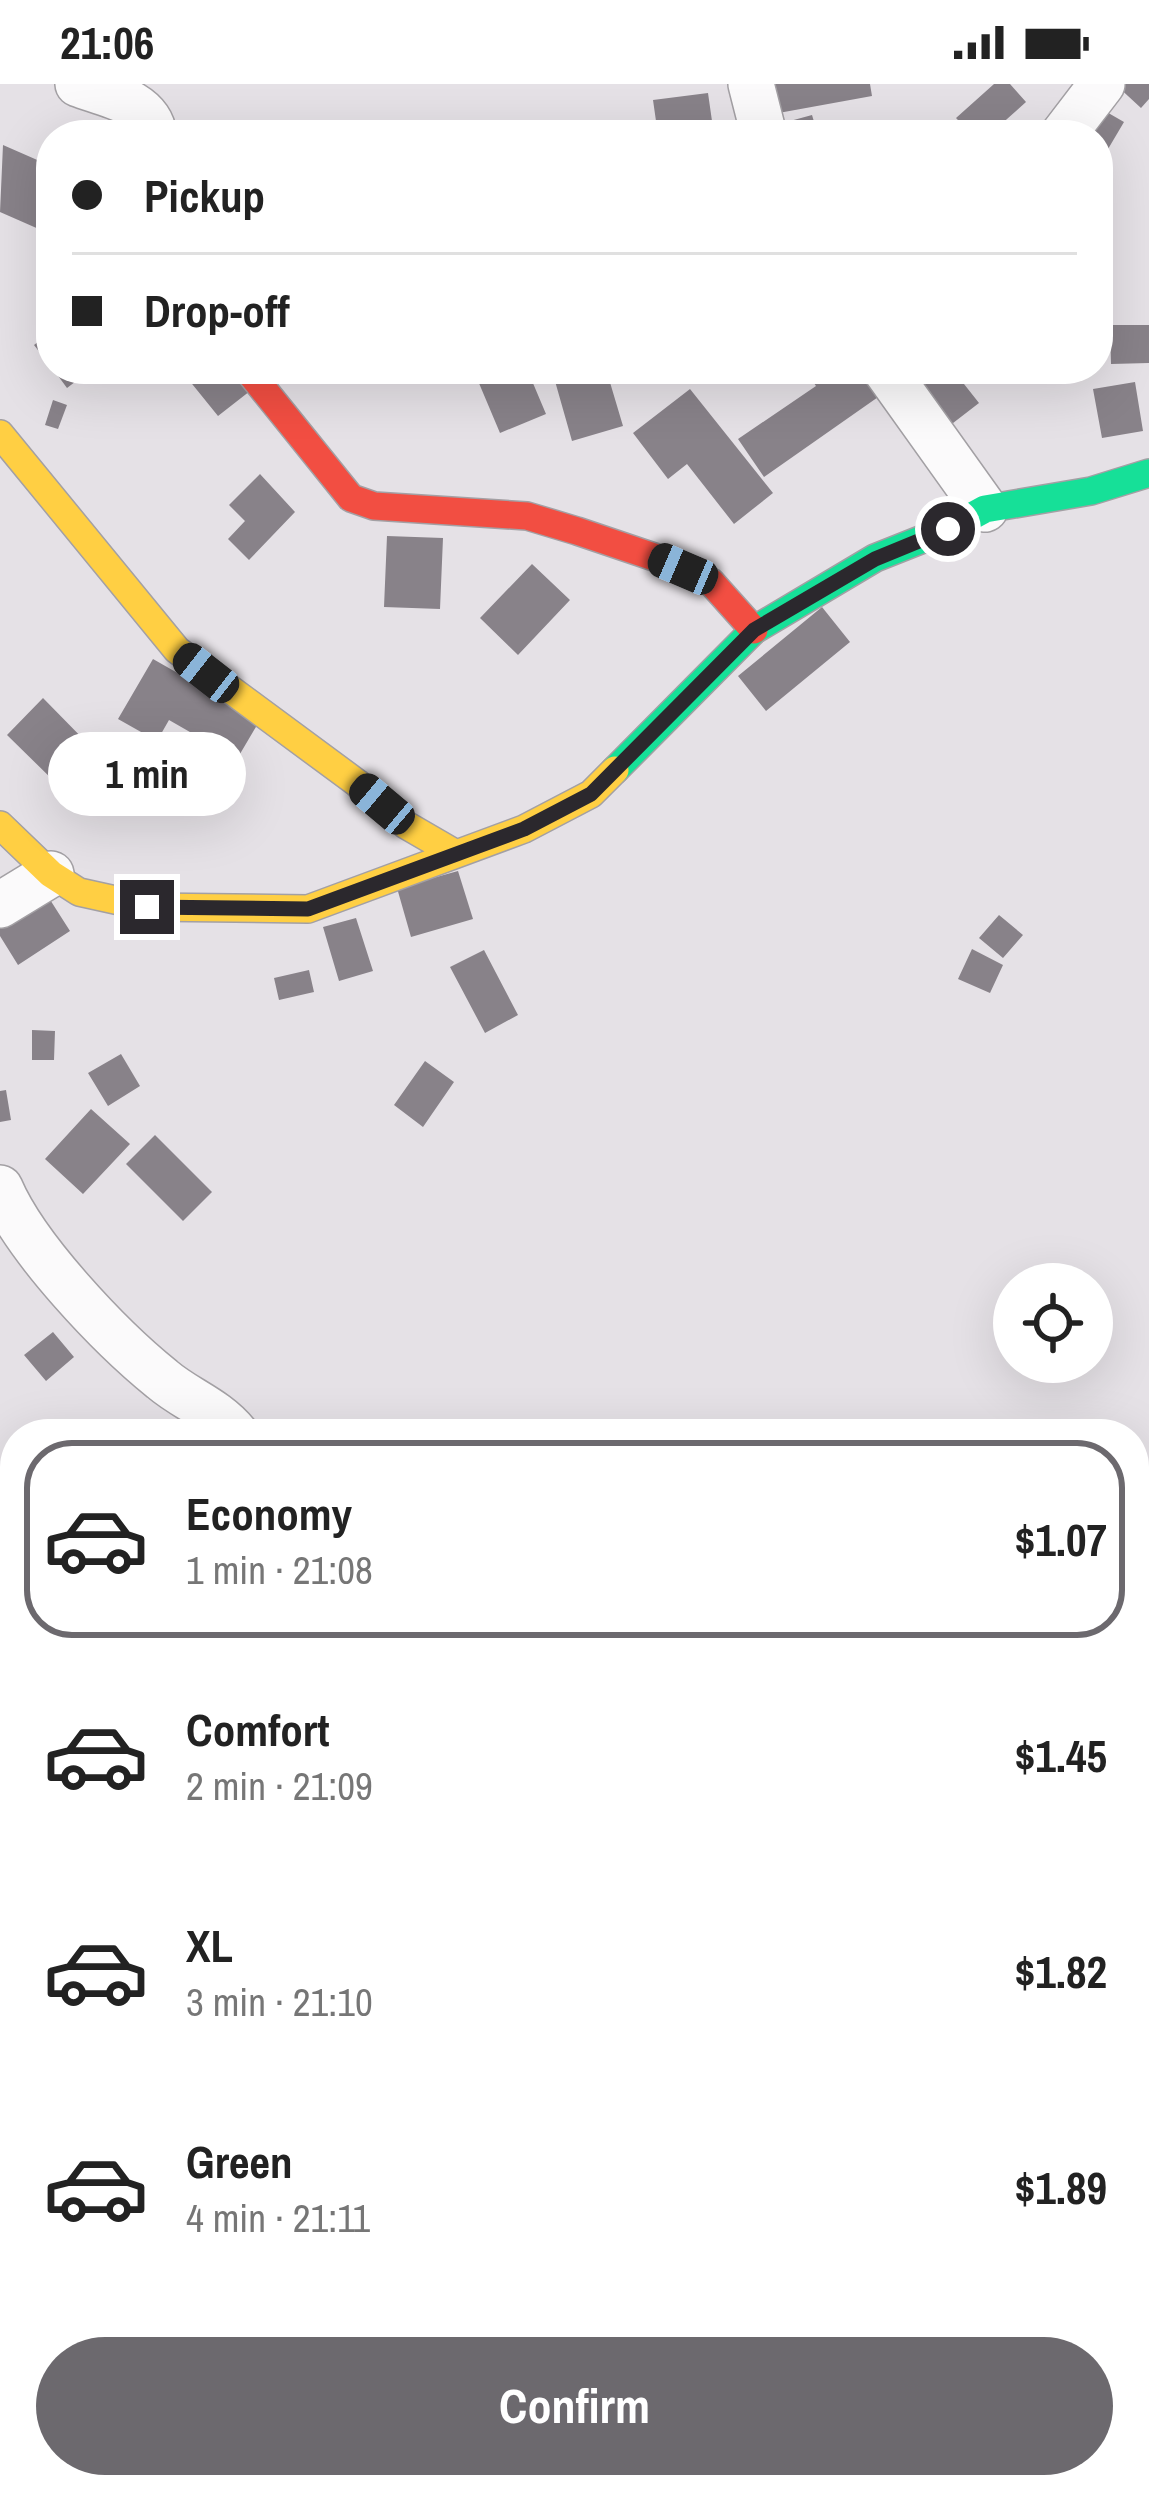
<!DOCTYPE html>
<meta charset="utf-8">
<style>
:root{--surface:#fff;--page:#f6f6f6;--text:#222;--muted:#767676;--line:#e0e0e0;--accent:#6c696e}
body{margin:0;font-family:"Archivo Narrow",sans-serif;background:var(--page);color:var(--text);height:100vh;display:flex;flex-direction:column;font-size:45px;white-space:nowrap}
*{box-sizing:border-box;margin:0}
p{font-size:39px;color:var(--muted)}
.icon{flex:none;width:66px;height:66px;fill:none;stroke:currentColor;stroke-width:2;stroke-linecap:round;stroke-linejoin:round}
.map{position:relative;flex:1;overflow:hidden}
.side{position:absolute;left:0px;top:1335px;width:1149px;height:1080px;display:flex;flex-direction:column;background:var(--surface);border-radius:48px 48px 0 0;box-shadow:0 12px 48px #0002}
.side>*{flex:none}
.hud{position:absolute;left:36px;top:36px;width:1077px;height:264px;border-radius:48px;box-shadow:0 12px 48px #0002;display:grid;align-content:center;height:264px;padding:0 36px;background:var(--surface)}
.fabs{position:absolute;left:993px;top:1179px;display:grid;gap:24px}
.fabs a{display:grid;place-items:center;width:120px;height:120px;border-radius:50%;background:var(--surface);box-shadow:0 12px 48px #0002;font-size:60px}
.end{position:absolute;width:54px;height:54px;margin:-27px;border:15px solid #2b282d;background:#fff;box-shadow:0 0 0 6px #fff}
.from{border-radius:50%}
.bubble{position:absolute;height:84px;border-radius:42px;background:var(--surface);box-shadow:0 12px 48px #0002;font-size:39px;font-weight:800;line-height:84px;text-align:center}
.car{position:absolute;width:36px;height:72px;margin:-36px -18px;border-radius:15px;box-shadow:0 0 9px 3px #0007;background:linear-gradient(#222 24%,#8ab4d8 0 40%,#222 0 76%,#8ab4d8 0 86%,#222 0)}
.hud b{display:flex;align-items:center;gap:42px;height:114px;font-size:45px}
.hud b+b{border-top:3px solid var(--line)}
.hud i{width:30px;height:30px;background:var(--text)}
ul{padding:21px 0 0;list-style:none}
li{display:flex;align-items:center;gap:36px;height:198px;margin:0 24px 18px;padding:0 12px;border:6px solid transparent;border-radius:48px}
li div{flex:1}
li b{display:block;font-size:45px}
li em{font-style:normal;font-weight:800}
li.current{border-color:var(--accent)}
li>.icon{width:108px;height:108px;stroke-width:1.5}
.cta{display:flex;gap:24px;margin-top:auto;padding:24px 36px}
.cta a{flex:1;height:138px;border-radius:72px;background:var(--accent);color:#fff;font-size:48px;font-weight:800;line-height:138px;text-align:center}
.status{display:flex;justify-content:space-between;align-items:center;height:84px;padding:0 60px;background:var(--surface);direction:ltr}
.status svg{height:33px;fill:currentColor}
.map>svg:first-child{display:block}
</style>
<div class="status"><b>21:06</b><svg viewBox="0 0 49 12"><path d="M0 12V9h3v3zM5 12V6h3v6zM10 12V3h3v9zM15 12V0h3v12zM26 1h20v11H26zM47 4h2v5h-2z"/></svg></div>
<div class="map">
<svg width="1149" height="2415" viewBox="0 0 1149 2415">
<rect width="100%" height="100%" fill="#e5e1e6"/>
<!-- building -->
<path fill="#888289" d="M767 0H870L872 12 773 30Z
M994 0H1010L1026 18 989 51H972L956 34Z
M1115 0H1149V15L1141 24Z
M708 9 714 51H658L653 16Z
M1091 19 1124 38 1098 82V51H1072Z
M812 31 818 51H782L779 40Z
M498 38 503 51H465Z
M623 41 628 51H600Z
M3 61 51 82V124L41 146 0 128Z
M1110 241H1149V279L1111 280Z
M51 248V283L34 261Z
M53 285H92L67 304Z
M180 285H233L250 307 218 332Z
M473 285H527L546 330 500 349Z
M571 285H606L623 342 572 357 553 290Z
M804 285H863L881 311 764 393 738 355 816 302Z
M898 285H984L964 300 979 319 944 346Z
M1135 298 1143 347 1102 354 1093 305Z
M690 305 773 409 734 440 687 380 668 395 633 349Z
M53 316 67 321 58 345 45 341Z
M260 390 295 428 249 476 228 455 245 437 229 421Z
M387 452 443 454 440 525 384 523Z
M532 480 570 516 518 571 480 534Z
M822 523 850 558 766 627 738 592Z
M153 575 260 636 237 675 169 636 157 657 118 635Z
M43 614 94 666 58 701 7 651Z
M458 787 473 835 411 853 397 804Z
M47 811 70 847 18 881 0 852V841Z
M999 831 1023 851 1003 874 979 854Z
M356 834 373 887 339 897 323 843Z
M972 865 1003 881 990 909 958 895Z
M484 866 518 931 485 949 450 883Z
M309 886 314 908 279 916 274 894Z
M32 946 55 947 54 976H32Z
M121 970 140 1002 108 1022 88 989Z
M425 977 454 998 423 1043 394 1021Z
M6 1006 11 1036 0 1038V1007Z
M91 1025 130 1060 83 1110 45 1075Z
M155 1051 212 1108 183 1137 126 1080Z
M53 1248 74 1273 46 1297 24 1271Z
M8 1586 15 1595V1616L2 1627 0 1593Z
M7 1646 15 1699 0 1702V1647Z
M1149 1751V1780L1134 1788V1758Z
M1149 2086V2215L1144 2217 1140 2204 1134 2206V2092Z
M176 2400H209L192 2415Z
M381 2400H394L404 2415H359Z
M488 2400H528L507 2415H499Z
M705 2400H800L774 2415H713Z"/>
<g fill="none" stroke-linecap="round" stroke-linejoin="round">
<!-- street casing -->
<g stroke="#a3a0a4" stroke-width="48">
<path id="street" d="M78 0C105 10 150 17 154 51
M751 0 764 51
M1063 51 1102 0
M885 285 985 425
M0 821 51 790
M0 1104C26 1165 110 1253 162 1295 185 1315 216 1325 236 1350
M0 1946 15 1956
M1134 2074 1149 2064
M421 2400 434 2415
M567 2415 586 2400"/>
</g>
<!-- fast casing -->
<g stroke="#a3a0a4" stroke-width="30">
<path id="fast" d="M615 686 754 546 875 474 948 445 985 425 1091 407 1149 389"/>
</g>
<!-- slow casing -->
<g stroke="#a3a0a4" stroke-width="30">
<path id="slow" d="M0 350 177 566 357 699 406 741 456 770
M0 741 51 790 79 808 147 823 308 825 524 745 591 710 615 686"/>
</g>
<!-- jam casing -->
<g stroke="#a3a0a4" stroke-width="30">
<path id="jam" d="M247 285 351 414 374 422 527 432 577 447 654 473 711 498 754 546"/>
</g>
<!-- street -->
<use href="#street" stroke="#fbfafb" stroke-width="45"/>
<!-- fast -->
<use href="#fast" stroke="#16e098" stroke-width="27"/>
<!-- slow -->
<use href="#slow" stroke="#ffcf43" stroke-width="27"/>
<!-- jam -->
<use href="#jam" stroke="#f24e42" stroke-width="27"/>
</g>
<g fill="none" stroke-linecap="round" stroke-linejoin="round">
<!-- route -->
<path stroke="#2b282d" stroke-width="15" d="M147 823 308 825 524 745 591 710 754 546 875 475 948 445"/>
</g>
</svg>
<div class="fabs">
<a><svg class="icon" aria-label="locate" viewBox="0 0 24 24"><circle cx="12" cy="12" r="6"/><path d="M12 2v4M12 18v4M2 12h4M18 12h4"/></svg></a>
</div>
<i class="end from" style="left:948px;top:445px"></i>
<i class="end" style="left:147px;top:823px"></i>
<div class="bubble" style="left:48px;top:648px;width:198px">1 min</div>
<i class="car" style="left:683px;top:485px;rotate:293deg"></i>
<i class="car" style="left:206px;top:589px;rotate:308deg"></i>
<i class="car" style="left:382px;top:720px;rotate:310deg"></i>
<div class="hud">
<b><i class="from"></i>Pickup</b>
<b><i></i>Drop-off</b>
</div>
<section class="side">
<ul>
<li class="current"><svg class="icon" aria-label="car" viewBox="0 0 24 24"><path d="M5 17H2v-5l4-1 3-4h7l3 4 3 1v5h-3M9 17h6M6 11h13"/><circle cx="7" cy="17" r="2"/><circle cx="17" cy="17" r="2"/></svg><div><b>Economy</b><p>1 min · 21:08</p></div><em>$1.07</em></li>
<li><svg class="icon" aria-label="car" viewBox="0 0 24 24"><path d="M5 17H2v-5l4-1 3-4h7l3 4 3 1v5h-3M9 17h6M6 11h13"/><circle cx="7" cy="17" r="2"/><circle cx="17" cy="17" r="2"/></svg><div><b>Comfort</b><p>2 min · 21:09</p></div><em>$1.45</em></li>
<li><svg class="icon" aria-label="car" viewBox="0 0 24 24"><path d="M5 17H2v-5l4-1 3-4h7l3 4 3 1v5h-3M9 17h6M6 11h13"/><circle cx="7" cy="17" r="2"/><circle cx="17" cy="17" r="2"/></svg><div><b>XL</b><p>3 min · 21:10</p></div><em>$1.82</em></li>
<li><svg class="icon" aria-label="car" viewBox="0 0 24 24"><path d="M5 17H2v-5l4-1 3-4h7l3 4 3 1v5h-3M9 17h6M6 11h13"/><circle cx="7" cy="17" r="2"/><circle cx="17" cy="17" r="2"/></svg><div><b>Green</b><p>4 min · 21:11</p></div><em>$1.89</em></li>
</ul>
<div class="cta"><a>Confirm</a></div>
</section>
</div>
